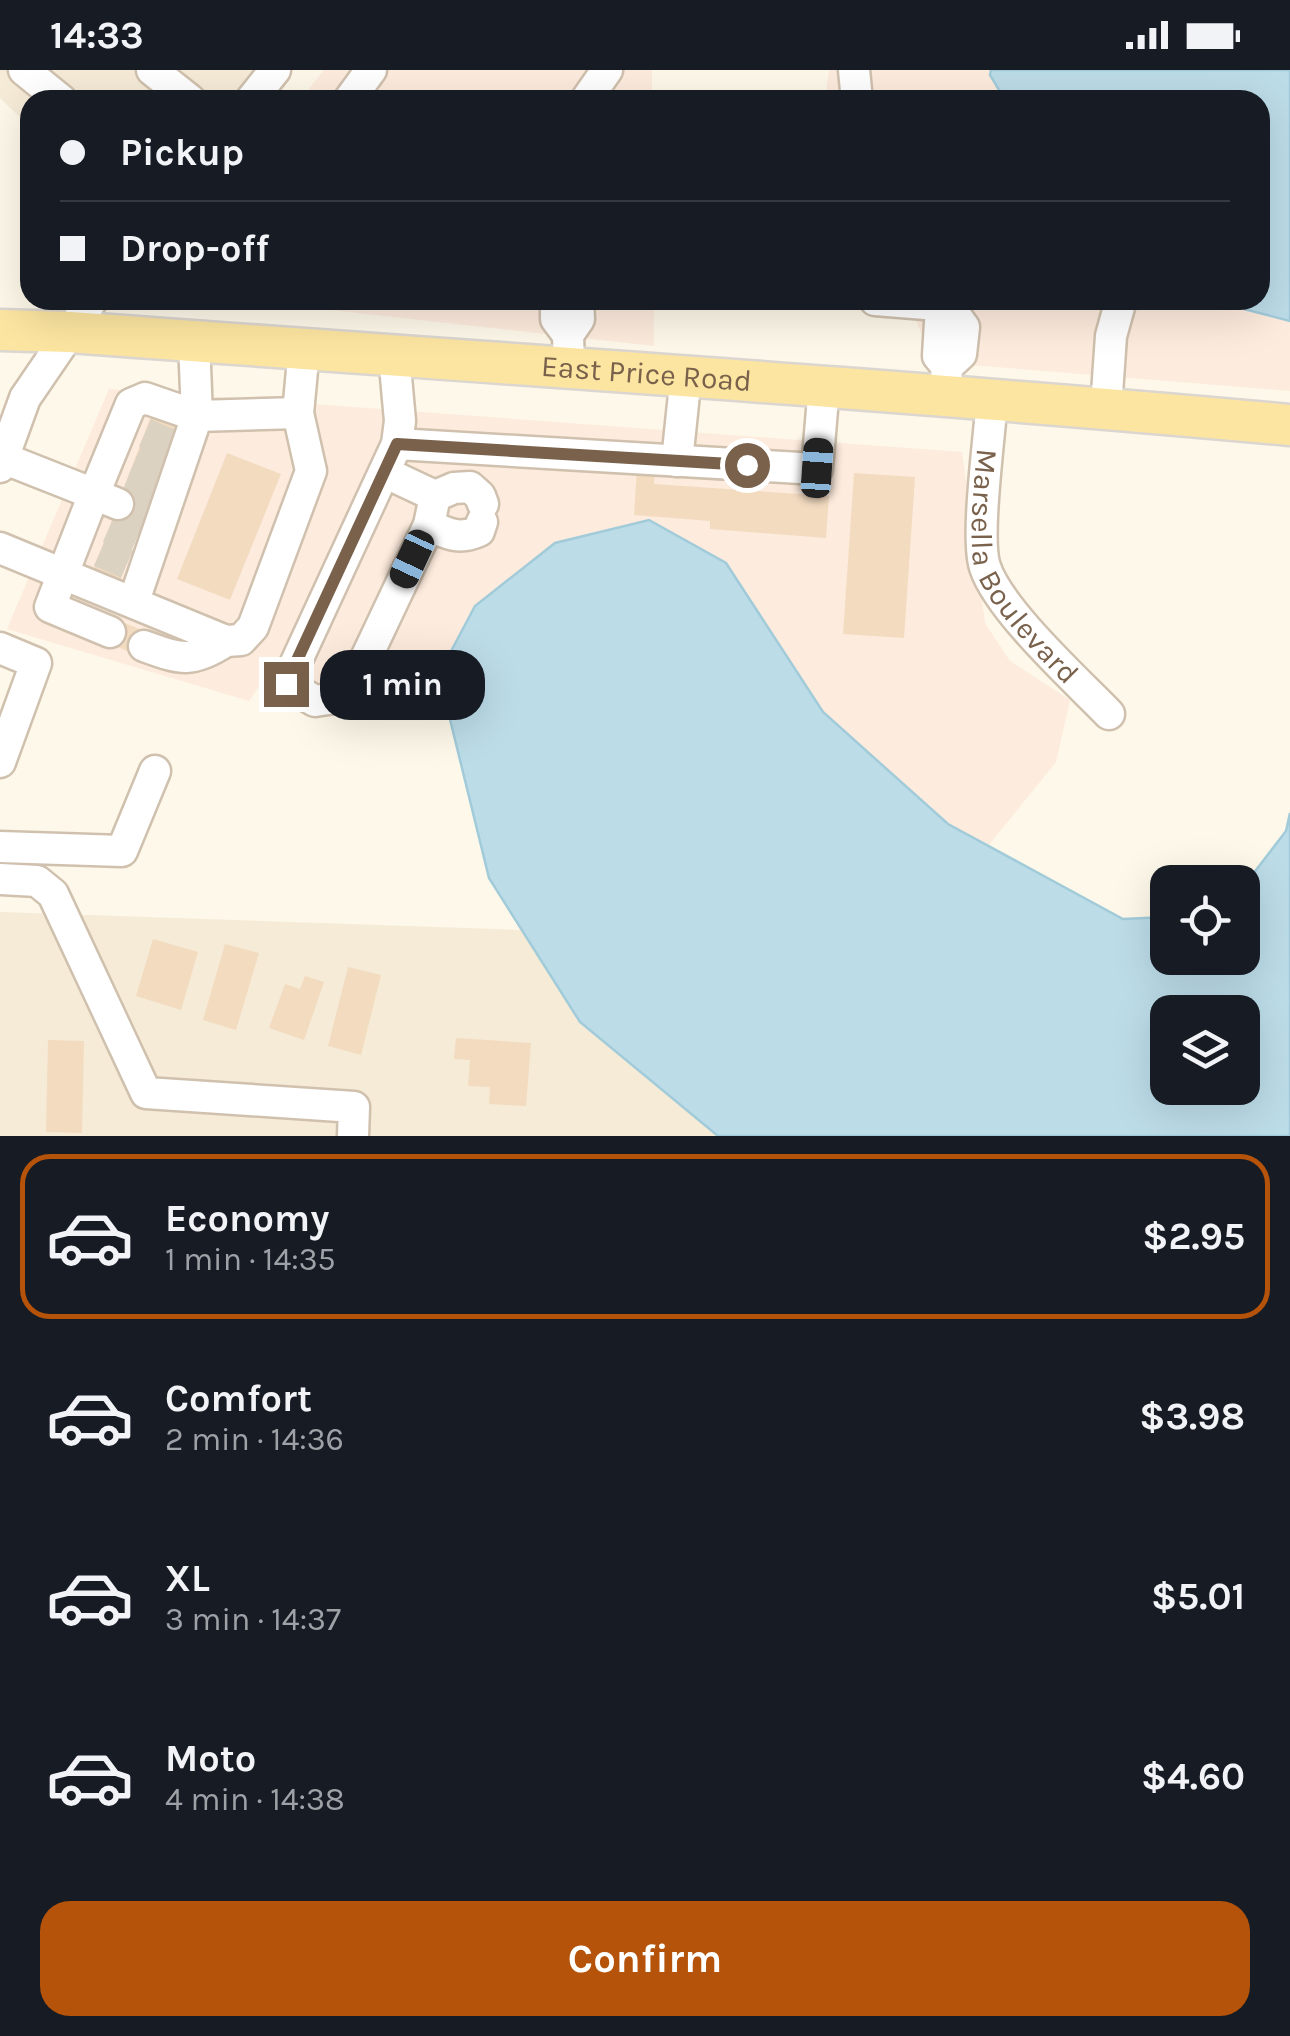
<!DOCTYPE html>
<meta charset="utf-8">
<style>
:root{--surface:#171b24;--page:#242831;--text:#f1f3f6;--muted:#9ea1a6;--line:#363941;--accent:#b45309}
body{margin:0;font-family:Karla,sans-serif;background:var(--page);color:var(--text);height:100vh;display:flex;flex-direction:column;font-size:38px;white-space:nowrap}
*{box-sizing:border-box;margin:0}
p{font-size:32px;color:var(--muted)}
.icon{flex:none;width:55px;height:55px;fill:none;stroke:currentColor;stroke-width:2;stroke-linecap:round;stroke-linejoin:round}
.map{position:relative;height:1066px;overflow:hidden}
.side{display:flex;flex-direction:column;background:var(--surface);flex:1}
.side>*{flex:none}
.hud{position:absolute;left:20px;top:20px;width:1250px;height:220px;border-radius:30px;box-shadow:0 10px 40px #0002;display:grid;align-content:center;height:220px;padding:0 40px;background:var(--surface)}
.tools{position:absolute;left:1150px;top:795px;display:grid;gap:20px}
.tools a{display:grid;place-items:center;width:110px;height:110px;border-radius:20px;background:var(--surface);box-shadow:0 10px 40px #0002;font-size:50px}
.end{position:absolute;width:45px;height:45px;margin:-22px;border:12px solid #79614b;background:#fff;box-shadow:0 0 0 5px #fff}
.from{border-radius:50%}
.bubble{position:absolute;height:70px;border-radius:30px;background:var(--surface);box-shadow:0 10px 40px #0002;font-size:32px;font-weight:700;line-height:70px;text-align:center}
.car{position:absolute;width:30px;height:60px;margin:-30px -15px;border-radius:12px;box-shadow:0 0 8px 2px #0007;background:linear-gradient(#222 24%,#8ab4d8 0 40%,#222 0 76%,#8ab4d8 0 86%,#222 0)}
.hud b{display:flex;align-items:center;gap:35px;height:95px;font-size:38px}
.hud b+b{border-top:2px solid var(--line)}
.hud i{width:25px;height:25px;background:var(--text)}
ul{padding:18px 0 0;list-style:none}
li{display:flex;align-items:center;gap:30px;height:165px;margin:0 20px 15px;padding:0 20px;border:5px solid transparent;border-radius:30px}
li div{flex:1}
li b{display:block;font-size:38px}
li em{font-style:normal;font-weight:700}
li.active{border-color:var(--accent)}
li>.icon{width:90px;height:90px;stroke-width:1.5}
.cta{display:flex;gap:20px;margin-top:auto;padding:20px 40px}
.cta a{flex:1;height:115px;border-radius:30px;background:var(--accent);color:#fff;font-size:40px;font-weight:700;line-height:115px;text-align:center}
.status{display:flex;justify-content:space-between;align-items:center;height:70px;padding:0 50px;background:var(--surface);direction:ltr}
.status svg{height:28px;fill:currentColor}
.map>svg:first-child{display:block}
</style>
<div class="status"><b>14:33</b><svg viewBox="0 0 49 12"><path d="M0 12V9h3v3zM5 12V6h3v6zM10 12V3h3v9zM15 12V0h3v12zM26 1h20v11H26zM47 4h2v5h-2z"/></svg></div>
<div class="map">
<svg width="1290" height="1066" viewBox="0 0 1290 1066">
<rect width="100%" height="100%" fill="#fdf8e9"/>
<!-- residential -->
<path fill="#f5ebd7" d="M0 0H270L247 30H30V57L0 28Z
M0 842 522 860 580 952 718 1066H0Z"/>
<!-- commercial -->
<path fill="#fdebdd" d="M324 0H652V30H300Z
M829 0H1290V321L934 292 907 230H1260V30H825Z
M242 230H654V276L331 240Z
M109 319 962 382 985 553 1010 591 1070 630 1056 692 988 776 948 754 823 642 726 493 449 585 447 637 265 607 249 631 7 559Z"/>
<!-- water -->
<path fill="#bcdce8" stroke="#a2cbda" stroke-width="2.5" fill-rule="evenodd" d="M991 0H1290V251L1209 230H1260V30H1005L990 5Z
M649 450 726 493 823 642 948 754 1123 849 1167 847 1168 888H1242L1243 817 1286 761 1290 743V1066H718L580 952 489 808 447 637 449 585 475 536 555 473ZM1168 942H1242V1018H1168Z"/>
<!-- building -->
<path fill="#f3dbc0" d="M152 343 180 354 118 516 91 506Z
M227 383 281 404 230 530 177 509Z
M637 397 655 398 654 414 829 426 826 468 710 459V451L634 445Z
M854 403 915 407 904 568 843 564Z
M115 549 149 563 139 586 106 572Z
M153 869 198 882 181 940 136 926Z
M225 874 259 883 236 960 203 950Z
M348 897 381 905 361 985 328 976Z
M305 906 324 912 304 970 269 958 285 914 300 919Z
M456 968 531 973 526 1036 489 1034 490 1017 468 1016 470 990 454 989Z
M48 970 84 971 82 1063 46 1062Z"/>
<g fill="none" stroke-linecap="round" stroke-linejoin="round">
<!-- minor-tunnel -->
<path stroke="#dcd2c2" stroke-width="30" stroke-dasharray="30 15" stroke-linecap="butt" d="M145 363 172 375
M136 388 163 400
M126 412 154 423
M118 434 146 445
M109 458 136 470
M100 482 127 494"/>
<!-- minor casing -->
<g stroke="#d0c1ae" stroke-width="35">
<g id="minor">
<path d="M24 0 61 30"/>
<path d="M152 0 190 30"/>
<path d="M854 0 857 30"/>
<path d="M251 30 275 0"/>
<path d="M349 30 371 0"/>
<path d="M586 30 607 0"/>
<path d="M556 230V249L568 265"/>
<path d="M875 230 951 236"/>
<path d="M394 285 400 351 397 374 817 399 824 316"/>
<path d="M569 296 568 265 579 249 578 230"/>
<path d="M945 325 947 297 938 286 940 252 953 242 964 257 961 284 947 297"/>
<path id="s1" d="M992 328C990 364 975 468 985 497 999 540 1076 610 1109 644"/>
<path d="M1106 338 1111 266 1121 230"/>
<path d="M3 388 94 424 131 334 145 328 197 346 194 271"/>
<path d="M677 391 686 305"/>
<path d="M0 397 25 328 92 230"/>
<path d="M384 402 435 426 429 455 348 626 315 631 286 614 384 402 397 374"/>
<path d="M435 426 454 418 470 417 480 426 483 434"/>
<path d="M429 455C447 464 460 470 479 461L482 452"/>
<path d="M0 478 226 571 241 570 253 557 311 401 298 343 304 279"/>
<path d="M134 531 197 346 298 343"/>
<path d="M110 562 50 537 94 424 118 434"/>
<path d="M144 576C180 589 191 594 226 571"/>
<path d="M0 578 36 593 0 692"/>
<path d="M0 777 122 781 155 701"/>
<path d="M0 809 37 811 53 824 146 1023 354 1037 353 1066"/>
</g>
</g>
<!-- major casing -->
<g stroke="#dcd6d0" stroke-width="45">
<g id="major">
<path id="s2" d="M0 260 69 262C476 292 883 318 1290 355"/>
</g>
</g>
<!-- minor -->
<use href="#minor" stroke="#fff" stroke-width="30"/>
<!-- major -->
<use href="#major" stroke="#fce5a1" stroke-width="40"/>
</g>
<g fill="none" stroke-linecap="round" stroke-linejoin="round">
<!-- route -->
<path stroke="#79614b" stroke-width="12" d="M286 614 397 374 747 395"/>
</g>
<g text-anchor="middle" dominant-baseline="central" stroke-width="10" stroke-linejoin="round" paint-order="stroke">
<!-- street labels -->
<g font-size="30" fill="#79614b" stroke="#fffbf0">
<text stroke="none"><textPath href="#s2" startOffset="648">East Price Road</textPath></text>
<text stroke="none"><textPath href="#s1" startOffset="182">Marsella Boulevard</textPath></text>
</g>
</g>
</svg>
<div class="tools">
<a><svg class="icon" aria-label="locate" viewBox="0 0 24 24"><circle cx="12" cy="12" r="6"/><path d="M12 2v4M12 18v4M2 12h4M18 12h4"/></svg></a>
<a><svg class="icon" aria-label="layers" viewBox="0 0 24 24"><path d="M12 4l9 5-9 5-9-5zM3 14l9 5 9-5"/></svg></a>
</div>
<i class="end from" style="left:747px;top:395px"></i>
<i class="end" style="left:286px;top:614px"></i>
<div class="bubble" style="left:320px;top:580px;width:165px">1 min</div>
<i class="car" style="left:817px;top:398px;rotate:4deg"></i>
<i class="car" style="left:412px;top:489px;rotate:205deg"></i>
<div class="hud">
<b><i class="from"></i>Pickup</b>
<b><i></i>Drop-off</b>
</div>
</div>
<section class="side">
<ul>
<li class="active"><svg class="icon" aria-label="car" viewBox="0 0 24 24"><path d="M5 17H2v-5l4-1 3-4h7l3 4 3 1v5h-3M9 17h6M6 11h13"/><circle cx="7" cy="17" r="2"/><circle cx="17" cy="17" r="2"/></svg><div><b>Economy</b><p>1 min · 14:35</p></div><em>$2.95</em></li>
<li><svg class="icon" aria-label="car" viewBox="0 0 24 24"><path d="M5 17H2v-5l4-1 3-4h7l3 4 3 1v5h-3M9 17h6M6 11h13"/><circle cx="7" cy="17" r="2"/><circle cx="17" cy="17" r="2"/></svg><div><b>Comfort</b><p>2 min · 14:36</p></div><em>$3.98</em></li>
<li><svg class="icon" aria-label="car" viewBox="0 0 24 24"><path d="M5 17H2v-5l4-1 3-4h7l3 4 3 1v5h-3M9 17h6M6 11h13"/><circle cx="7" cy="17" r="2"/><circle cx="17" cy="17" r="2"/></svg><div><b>XL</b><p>3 min · 14:37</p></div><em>$5.01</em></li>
<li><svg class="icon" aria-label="car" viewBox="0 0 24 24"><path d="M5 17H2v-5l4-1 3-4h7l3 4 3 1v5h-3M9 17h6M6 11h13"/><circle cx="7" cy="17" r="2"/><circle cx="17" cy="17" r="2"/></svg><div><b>Moto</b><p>4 min · 14:38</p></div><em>$4.60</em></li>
</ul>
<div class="cta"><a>Confirm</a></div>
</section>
